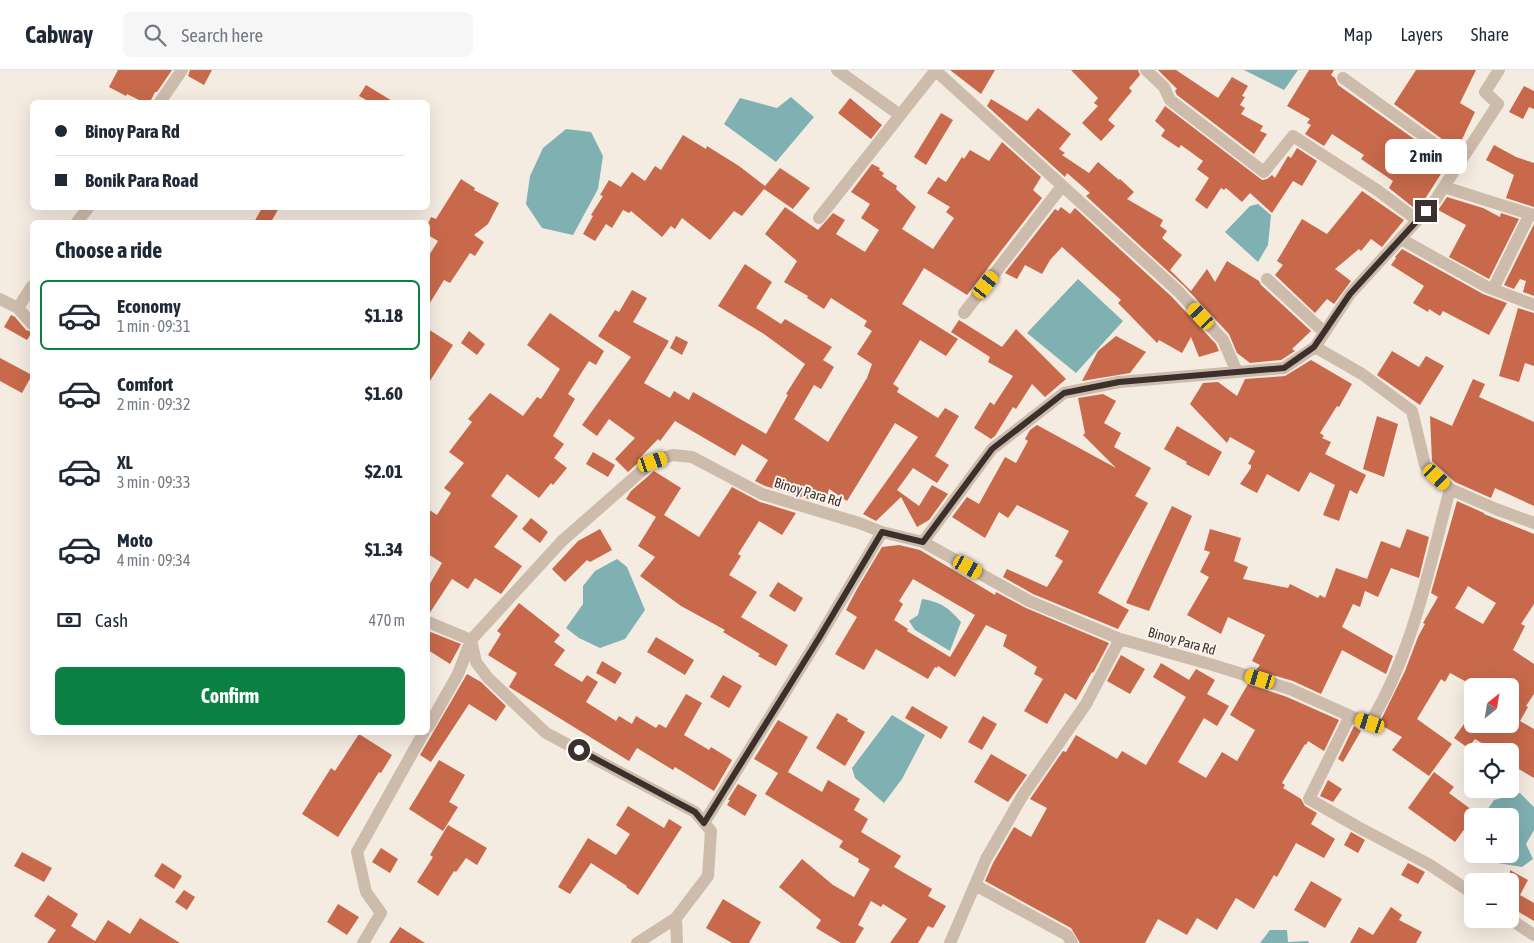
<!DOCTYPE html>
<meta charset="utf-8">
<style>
:root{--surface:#fff;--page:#f6f6f7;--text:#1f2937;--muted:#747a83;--line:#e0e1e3;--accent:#0b8043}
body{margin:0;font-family:"Asap Condensed",sans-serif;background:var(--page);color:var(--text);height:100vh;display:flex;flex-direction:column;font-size:19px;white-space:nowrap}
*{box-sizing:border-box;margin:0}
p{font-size:16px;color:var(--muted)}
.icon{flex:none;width:28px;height:28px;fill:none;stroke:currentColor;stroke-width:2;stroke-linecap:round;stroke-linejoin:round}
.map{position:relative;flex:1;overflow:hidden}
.sheet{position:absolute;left:30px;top:150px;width:400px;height:515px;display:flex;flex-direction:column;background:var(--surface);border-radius:8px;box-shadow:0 5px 20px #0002}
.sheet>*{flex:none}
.top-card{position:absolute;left:30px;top:30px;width:400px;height:110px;border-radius:8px;box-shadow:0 5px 20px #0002;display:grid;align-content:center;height:110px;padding:0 25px;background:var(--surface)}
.needle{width:32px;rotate:30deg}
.fabs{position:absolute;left:1464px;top:608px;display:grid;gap:10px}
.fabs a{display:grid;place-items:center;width:55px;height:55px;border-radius:8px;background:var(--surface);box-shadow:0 5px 20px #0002;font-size:25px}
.end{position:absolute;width:22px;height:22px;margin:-11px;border:6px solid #3b302b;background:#fff;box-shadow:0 0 0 2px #fff}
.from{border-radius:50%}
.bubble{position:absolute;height:35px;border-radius:8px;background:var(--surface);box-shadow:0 5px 20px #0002;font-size:16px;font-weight:700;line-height:35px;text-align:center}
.car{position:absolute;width:15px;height:30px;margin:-15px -8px;border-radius:6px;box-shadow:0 0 4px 1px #0007;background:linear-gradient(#f5c518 24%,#345 0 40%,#f5c518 0 76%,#345 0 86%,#f5c518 0)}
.top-card b{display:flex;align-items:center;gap:18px;height:48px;font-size:19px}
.top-card b+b{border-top:1px solid var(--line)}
.top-card i{width:12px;height:12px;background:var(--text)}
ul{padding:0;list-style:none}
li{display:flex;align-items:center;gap:15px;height:70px;margin:0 10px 8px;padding:0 15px;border:2px solid transparent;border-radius:8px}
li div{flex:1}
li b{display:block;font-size:19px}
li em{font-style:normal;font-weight:700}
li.on{border-color:var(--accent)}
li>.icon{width:45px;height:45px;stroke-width:1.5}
h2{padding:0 25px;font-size:22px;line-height:60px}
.pay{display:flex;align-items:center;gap:12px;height:55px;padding:0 25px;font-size:19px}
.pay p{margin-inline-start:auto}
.button{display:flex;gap:10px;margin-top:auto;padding:10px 25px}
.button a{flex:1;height:58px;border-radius:8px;background:var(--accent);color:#fff;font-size:20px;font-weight:700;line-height:58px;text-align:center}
header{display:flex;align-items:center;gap:30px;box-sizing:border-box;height:70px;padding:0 25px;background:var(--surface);border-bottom:1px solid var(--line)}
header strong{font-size:24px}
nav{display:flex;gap:28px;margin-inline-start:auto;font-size:18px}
.search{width:350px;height:45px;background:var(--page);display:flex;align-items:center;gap:12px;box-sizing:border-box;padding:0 18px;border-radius:8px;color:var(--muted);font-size:19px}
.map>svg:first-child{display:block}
</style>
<header>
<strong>Cabway</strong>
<div class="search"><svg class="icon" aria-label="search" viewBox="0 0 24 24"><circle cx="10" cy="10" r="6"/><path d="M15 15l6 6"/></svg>Search here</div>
<nav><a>Map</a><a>Layers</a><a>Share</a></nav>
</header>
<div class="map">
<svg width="1534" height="873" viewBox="0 0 1534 873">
<rect width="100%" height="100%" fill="#f4ebe1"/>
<!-- water -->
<path fill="#7fb0b2" d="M1244 0H1298L1284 20Z
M791 27 814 47 776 92 724 54 740 28 777 38Z
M566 59 591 62 603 86 598 119 573 165 542 158 526 134 530 106 543 78Z
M1258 134 1271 145 1268 175 1258 192 1225 162 1250 136Z
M1078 209 1123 251 1076 303 1027 263Z
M617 489 627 497 645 540 625 569 600 578 579 568 566 558 583 534V516L595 501Z
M922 529C941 532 949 538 961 552L950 581 915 560 909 551 918 545Z
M892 645 925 665 902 709 884 733 855 708 852 698Z
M1520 723 1534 737V760L1526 774 1533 789 1522 797 1492 792 1485 784H1510V746H1483L1494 730Z
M1270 860H1287L1288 872 1308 871 1309 873H1260Z"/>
<!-- building -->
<path fill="#c8694b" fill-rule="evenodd" d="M118 0H172L157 22H155L150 32H143L127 24 126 26 109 17Z
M190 0H212L204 15 188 6Z
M950 0H995L981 24Z
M1071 0H1138L1140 5 1129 18 1132 21 1108 50 1115 56 1101 71 1082 53 1098 36 1094 33 1098 28Z
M1158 0H1176L1218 28 1232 7 1248 16 1242 26 1245 27 1240 35 1245 38 1241 44 1263 56 1260 61 1267 64 1254 84 1177 25 1175 21 1177 19Z
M1309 0H1334L1331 5 1335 8 1338 15 1448 93 1423 132 1420 130 1414 138 1389 118 1393 111 1361 89 1364 85 1332 64 1324 76 1305 64 1311 55 1307 53 1310 49 1287 36Z
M1416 0H1476L1460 33 1475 42 1457 80 1394 34Z
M366 15 394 32H370L359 26Z
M1524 16 1534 21V39L1529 37 1523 49 1509 42Z
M850 28 882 55 871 69 838 43Z
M991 29 1027 51 1038 38 1071 64 1059 79 1065 83 1062 85 1089 103 1098 92 1119 110 1120 109 1134 122 1127 129 1163 150 1160 156 1167 161 1162 168 1182 185 1170 200 1191 221 1207 199 1215 212 1227 191 1259 211 1261 215 1311 261 1292 279 1295 281 1281 290 1250 293 1237 283 1229 264 1184 216 1086 126 1090 123 1067 103 1065 107 987 36Z
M1165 36 1262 110 1267 109 1272 105 1275 108 1288 86 1291 88 1297 78 1317 91 1302 116 1293 111 1272 143 1250 123 1242 132 1226 118 1224 120 1221 118 1207 139 1195 130 1209 108 1197 99 1203 91 1181 75 1179 78 1161 66 1165 60 1155 51Z
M941 43 953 50 926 95 914 87Z
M683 65 706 79 707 76 739 96 765 116 780 98 810 118 793 139 764 119 742 146 734 141 710 170 682 148 675 159 671 156 662 167 631 141 629 143 623 140 612 158 606 154 595 171 583 164 593 146 591 145 603 126 600 125 609 110 621 117 632 102 645 111 655 96 661 100Z
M1002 72 1041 107 1033 120 1042 128 967 225 924 198 902 234 958 269 946 286 920 270 893 314 899 318 897 322 938 348 945 338 959 346 935 386 949 395 937 413 913 398 897 420 919 436 932 415 948 424 929 450 917 457 901 427 876 451 863 444 918 367 895 353 847 431 829 419 825 434 765 416 755 411 768 390 742 374 735 386 675 351 660 371 658 369 637 391 639 392 628 402 615 389 635 368 609 349 597 366 582 355 631 287 598 266 615 240 619 242 632 220 647 228 633 252 669 271 644 313 670 328 674 321 689 330 693 322 766 364 788 325 786 324 805 294 764 264 718 236 745 194 772 212 756 238 781 254 785 249 832 277 823 290 834 297 821 319 814 315 794 349 828 372 867 308 872 294 857 284 872 261 864 256 867 251 831 228 824 239 807 228 808 226 784 212 797 191 765 164 785 137 818 160 833 143 845 150 836 164 865 182 879 160 861 148 870 134 851 122 872 94 880 98 879 100 884 103 882 106 897 116 896 119 916 137 902 159 933 179 954 148 946 142 950 137 927 123 938 107 946 112 962 87 964 89 970 80 989 91Z
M1494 75 1516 87 1534 93V137L1506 128 1514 105 1486 90Z
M461 109 475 118 474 120 499 133 488 154 474 165 484 172 475 186 470 183 450 213 444 210 428 236V187L438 171 428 165V154L431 147 436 149Z
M1362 121 1404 150 1382 177 1371 169 1361 181 1359 179 1335 199 1351 211 1334 234 1327 229 1315 243 1275 205 1283 195 1277 191 1302 149 1327 164Z
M1447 127 1483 138 1500 147 1501 143 1519 149 1489 209 1449 187 1466 155 1438 140Z
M1061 137 1070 144 1075 138 1172 227 1216 274 1219 281 1199 287 1191 267 1182 283 1159 270 1157 273 1118 233 1121 230 1062 177 1050 190 1042 204 1025 195 1017 209 1005 203 1055 139 1058 141Z
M262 138H279L271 152H254Z
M1534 154V226L1523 222 1526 211 1520 209 1514 219 1504 215Z
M1402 179 1483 224 1507 233 1489 265 1443 241 1440 246 1429 239 1428 242 1413 233 1424 216 1391 195 1396 188 1395 187Z
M1518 238 1534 243V296L1525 293 1519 312 1499 306Z
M550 243 604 281 596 295 589 291 568 324 575 329 553 366 564 374 554 388 567 398 553 415 551 413 539 428 507 404 491 426 518 446 494 477 522 496 501 524 475 508 468 519 452 509 429 544H428V517L442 493 428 484V439L437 445 451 423 444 418 464 393 449 382 472 352 468 349 490 323 523 346 537 327 541 329 560 299 527 275Z
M11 245 15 247 26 260 32 262 27 270 4 257Z
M959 250 1002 277 1016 259 1066 309 1045 327 1032 314 1016 339 1013 337 995 366 991 369 974 358 990 332 994 335 1013 306 988 292 990 287 951 262Z
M428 259 453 275 428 314Z
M469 261 485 274 477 285 461 273Z
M676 266 688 272 682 285 670 278Z
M1116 266 1146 282 1130 303 1082 311 1098 281Z
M1392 281 1419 297 1426 286 1444 296 1420 335 1377 305Z
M0 288 32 305 22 323 0 311Z
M1311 290 1352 314 1339 337 1337 336 1320 363 1324 366 1322 368 1331 372 1325 384 1366 405 1357 424 1350 420 1339 451 1323 445 1335 415 1310 402 1299 422 1267 404 1257 423 1240 414 1251 398V395L1248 394 1255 381 1230 367 1227 373 1190 334 1203 313 1218 312 1237 326 1245 309 1285 306Z
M1473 309 1485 314 1479 327 1534 352V436L1495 418 1491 428 1455 412 1432 391 1430 346 1452 356Z
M1103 324 1116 331 1104 353 1121 363 1114 377 1151 398 1135 426 1148 433 1098 523 1129 540 1118 559 1033 524 1003 507 1007 499 1047 517 1063 491 1055 486 1069 461 1017 435 1008 448 999 442 985 468 952 447 967 427 979 434 1005 387 1016 393 1028 371 1025 369 1030 360 1037 355 1116 398 1083 365 1085 363 1078 328Z
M1377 346 1398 354 1384 407 1363 399Z
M1177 356 1222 382 1209 406 1186 394 1187 392 1164 379Z
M593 382 615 395 608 407 586 394Z
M654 401 681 418 664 445 699 467 732 417 760 432 796 443 782 465 759 451 738 484 741 486 729 505 757 522 741 547 788 575 776 596 758 586 760 584 723 562 725 560 681 536 640 506 655 487 638 476 656 447 626 429 631 421Z
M1457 431 1484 443V444L1534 464V534L1521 554 1525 556 1513 580 1534 594V624L1526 636 1528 637 1520 651 1534 659V708L1510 694V681H1495L1475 669 1468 678 1454 668 1464 654H1510V616H1474L1450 603 1445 612 1441 609 1417 649 1452 674 1429 706 1392 680 1402 667 1379 654 1405 601 1418 567 1425 554 1423 553 1438 527 1431 523ZM1468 516 1496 533 1483 554 1455 538Z
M1172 436 1192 446 1149 541 1126 533Z
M531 448 548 462 540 473 522 459Z
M600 459 612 480 590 492 587 490 565 512 552 499 578 471Z
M1210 459 1241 468 1234 491 1248 497 1243 509 1288 518 1290 514 1318 528 1320 525 1325 528 1336 498 1367 509 1381 471 1400 478 1407 459 1429 467 1419 508 1391 498 1378 527 1365 521 1360 537 1353 534 1342 557 1393 586 1386 604 1342 580 1321 624 1293 611 1256 600 1260 595 1252 591 1265 565 1228 547 1221 564 1187 545 1209 507 1200 502 1210 482 1204 480Z
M899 475 920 480 995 525 996 522 1026 538 1109 573 1093 603 1092 602 1076 630 1065 623 1047 654 1024 641 1043 609 1034 604 1037 597 1003 576 1007 565 986 555 955 607 938 596 937 598 935 597 928 609 876 579 864 600 835 584 857 547 846 540 857 519 882 477ZM913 509 975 545 950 587 907 561 908 559 894 550 903 534 899 531Z
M778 512 803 528 795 542 769 526Z
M519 533 560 565 554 572 565 580 554 595 582 612 587 605 598 612 586 632 616 651 619 646 632 654 636 646 656 658 659 654 666 658 686 624 702 633 684 665 709 680 711 677 732 690 714 721 675 697 673 700 637 678 629 691 509 617 517 603 488 585 501 564 497 561Z
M428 561 461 574 450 594 428 580Z
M656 567 694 590 685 605 647 582Z
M1121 585 1145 599 1130 624 1107 611Z
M602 591 622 603 615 614 596 603Z
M1161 593 1189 610 1196 599 1215 610 1207 624 1229 636 1217 656 1204 648 1178 692 1206 708 1222 682 1237 691 1255 660 1230 645 1248 614 1287 627 1339 650 1324 681 1308 671 1306 675 1305 674 1282 713 1285 715 1283 718 1301 729 1305 736 1317 743 1311 754 1335 769 1324 788 1296 773 1277 807 1274 805 1254 839 1236 828 1217 860 1197 848 1187 865 1158 849 1145 873H1080L1071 858 985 811 993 793 1014 757 1031 767 1047 738 1030 729 1063 681 1066 682 1076 665 1117 689 1122 681 1146 695 1186 627 1153 607Z
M467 604 481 612 506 636 496 651 469 634 431 692 420 685Z
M723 605 742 616 729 638 710 627Z
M912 636 948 657 941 669 905 648Z
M837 643 848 649 847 651 865 662 845 696 816 678Z
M983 646 997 654 982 680 968 672Z
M778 650 808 667 788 702 822 722 828 710 860 729 854 740 868 749 861 762 901 786 894 797 932 819 928 826 946 836 933 858 928 856 918 873H890L907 849 883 834 881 837 871 831 858 855 864 858 855 873H841L816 858 821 850 779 817 802 789 833 815 854 827 870 799 858 792 859 789 839 777 843 771 765 724 778 703 754 689Z
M1354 656 1361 661 1343 692 1338 689Z
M359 664 392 685 381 703 379 702 338 767 302 744 331 698 335 701Z
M991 684 1027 705 1008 732 974 712Z
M439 690 465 705 449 732 458 737 443 761 409 739Z
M1434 702 1454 717 1449 723 1476 743 1455 772 1408 738Z
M1328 710 1342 719 1333 732 1320 726Z
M738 714 757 725 745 746 727 735 730 730H728Z
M628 736 664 758 669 749 682 757 638 825 626 817 627 816 591 793 570 824 558 817 588 768 616 785 630 764 616 755Z
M448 755 487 778 477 795 466 788 456 802 454 801 438 826 417 812 433 787 430 785Z
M1351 762 1365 770 1358 783 1344 775Z
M381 778 398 789 390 803 372 792Z
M22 782 52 798 44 812 14 796Z
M162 793 182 806 174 819 154 806Z
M1408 793 1425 802 1418 814 1401 805Z
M1510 800 1528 810 1520 825 1534 833V851L1512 838 1510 841Z
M1311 811 1342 829 1325 858 1294 840Z
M184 820 195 827 187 840 175 832Z
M48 825 78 844 71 856 95 871 108 850 130 864 140 848 180 873H47L56 860 34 846Z
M723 829 761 852 749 873H732L706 858Z
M338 834 359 847 347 865 327 852Z
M1391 837 1402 845 1399 850 1422 862 1416 873H1350L1359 857 1373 865Z
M400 857 425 873H389Z"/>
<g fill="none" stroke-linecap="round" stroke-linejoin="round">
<!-- minor -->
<path stroke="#cdbbac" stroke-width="12" d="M837 0 900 45
M935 0 1178 221 1223 270 1237 302
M1146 0 1164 17 1170 30 1264 102 1293 66 1377 120 1417 150
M1499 0 1485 22 1498 34 1434 132 1350 224 1315 277 1362 304 1412 341 1425 395 1450 419 1496 439 1534 453
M1343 8 1460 92
M160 32 182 0
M1444 117 1530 144
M819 148 935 1
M77 152 88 138
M1401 169 1487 217 1534 235
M1267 209 1324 262
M32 216 18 238 32 254
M1493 219 1530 144 1534 145
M0 229 18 238
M964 243 1062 116
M923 472 992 379 1064 323 1119 312 1284 298 1315 277
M428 552 471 570 458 604 428 657
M1350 646 1309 729 1358 757 1430 795 1472 823
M704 753 819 568 882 462
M975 815 1067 865 1072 873
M1510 849 1534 865
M363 873 381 843 366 822 357 782 424 662
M637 873 676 848
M677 873 676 848 708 806 711 761 695 742 546 663 488 608 476 592 471 570 562 471 653 391 673 385 692 387 762 424 859 453 882 462 923 472 1029 531 1120 569 1213 595 1290 619 1355 648 1370 653C1413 582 1429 498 1450 419
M950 873 986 789 1023 725 1086 634 1120 569"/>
</g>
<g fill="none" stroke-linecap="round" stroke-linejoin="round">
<!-- route -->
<path stroke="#3b302b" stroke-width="6" d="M579 680 695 742 704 753 819 568 882 462 923 472 992 379 1064 323 1119 312 1284 298 1314 277 1350 224 1426 141"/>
</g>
<g text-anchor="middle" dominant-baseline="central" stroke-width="4" stroke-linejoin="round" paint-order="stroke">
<!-- street labels -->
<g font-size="14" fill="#3b302b" stroke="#fbf5ee">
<text transform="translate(808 422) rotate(17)">Binoy Para Rd</text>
<text transform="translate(1182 571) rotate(16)">Binoy Para Rd</text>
</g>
</g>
</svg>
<div class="fabs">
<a><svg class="needle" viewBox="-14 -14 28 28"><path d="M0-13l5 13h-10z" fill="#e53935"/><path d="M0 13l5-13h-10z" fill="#747a83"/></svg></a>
<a><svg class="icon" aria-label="locate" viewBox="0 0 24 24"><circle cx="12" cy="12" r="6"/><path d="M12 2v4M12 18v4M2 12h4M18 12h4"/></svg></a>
<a>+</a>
<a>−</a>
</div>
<i class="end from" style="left:579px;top:680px"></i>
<i class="end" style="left:1426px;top:141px"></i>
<div class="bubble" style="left:1385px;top:69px;width:82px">2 min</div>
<i class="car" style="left:986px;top:215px;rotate:38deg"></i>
<i class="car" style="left:1201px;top:246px;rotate:317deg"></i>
<i class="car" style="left:653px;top:392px;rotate:71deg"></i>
<i class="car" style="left:1437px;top:407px;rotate:133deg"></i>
<i class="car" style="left:968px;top:497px;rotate:119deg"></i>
<i class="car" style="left:1260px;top:609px;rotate:287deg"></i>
<i class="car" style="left:1370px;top:653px;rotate:288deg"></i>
<div class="top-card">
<b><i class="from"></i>Binoy Para Rd</b>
<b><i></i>Bonik Para Road</b>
</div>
<section class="sheet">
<h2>Choose a ride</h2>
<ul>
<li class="on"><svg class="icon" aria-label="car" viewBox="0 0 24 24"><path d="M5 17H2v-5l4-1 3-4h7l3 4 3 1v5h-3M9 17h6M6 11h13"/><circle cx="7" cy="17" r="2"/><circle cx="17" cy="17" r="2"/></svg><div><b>Economy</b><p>1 min · 09:31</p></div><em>$1.18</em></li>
<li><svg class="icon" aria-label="car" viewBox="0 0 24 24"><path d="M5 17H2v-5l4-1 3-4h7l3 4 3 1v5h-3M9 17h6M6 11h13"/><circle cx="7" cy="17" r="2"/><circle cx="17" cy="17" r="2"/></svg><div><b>Comfort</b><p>2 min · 09:32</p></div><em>$1.60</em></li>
<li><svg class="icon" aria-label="car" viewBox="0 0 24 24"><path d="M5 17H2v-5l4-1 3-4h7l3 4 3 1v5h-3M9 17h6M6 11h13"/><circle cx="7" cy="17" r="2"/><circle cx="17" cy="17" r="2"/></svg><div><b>XL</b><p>3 min · 09:33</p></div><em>$2.01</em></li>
<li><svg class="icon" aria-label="car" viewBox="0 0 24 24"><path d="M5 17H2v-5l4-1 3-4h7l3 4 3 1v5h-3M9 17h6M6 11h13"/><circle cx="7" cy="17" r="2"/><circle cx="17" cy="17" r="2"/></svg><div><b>Moto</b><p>4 min · 09:34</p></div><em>$1.34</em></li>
</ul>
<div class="pay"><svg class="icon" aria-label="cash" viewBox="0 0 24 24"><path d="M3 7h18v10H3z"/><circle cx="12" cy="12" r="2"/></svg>Cash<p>470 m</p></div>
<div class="button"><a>Confirm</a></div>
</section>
</div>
